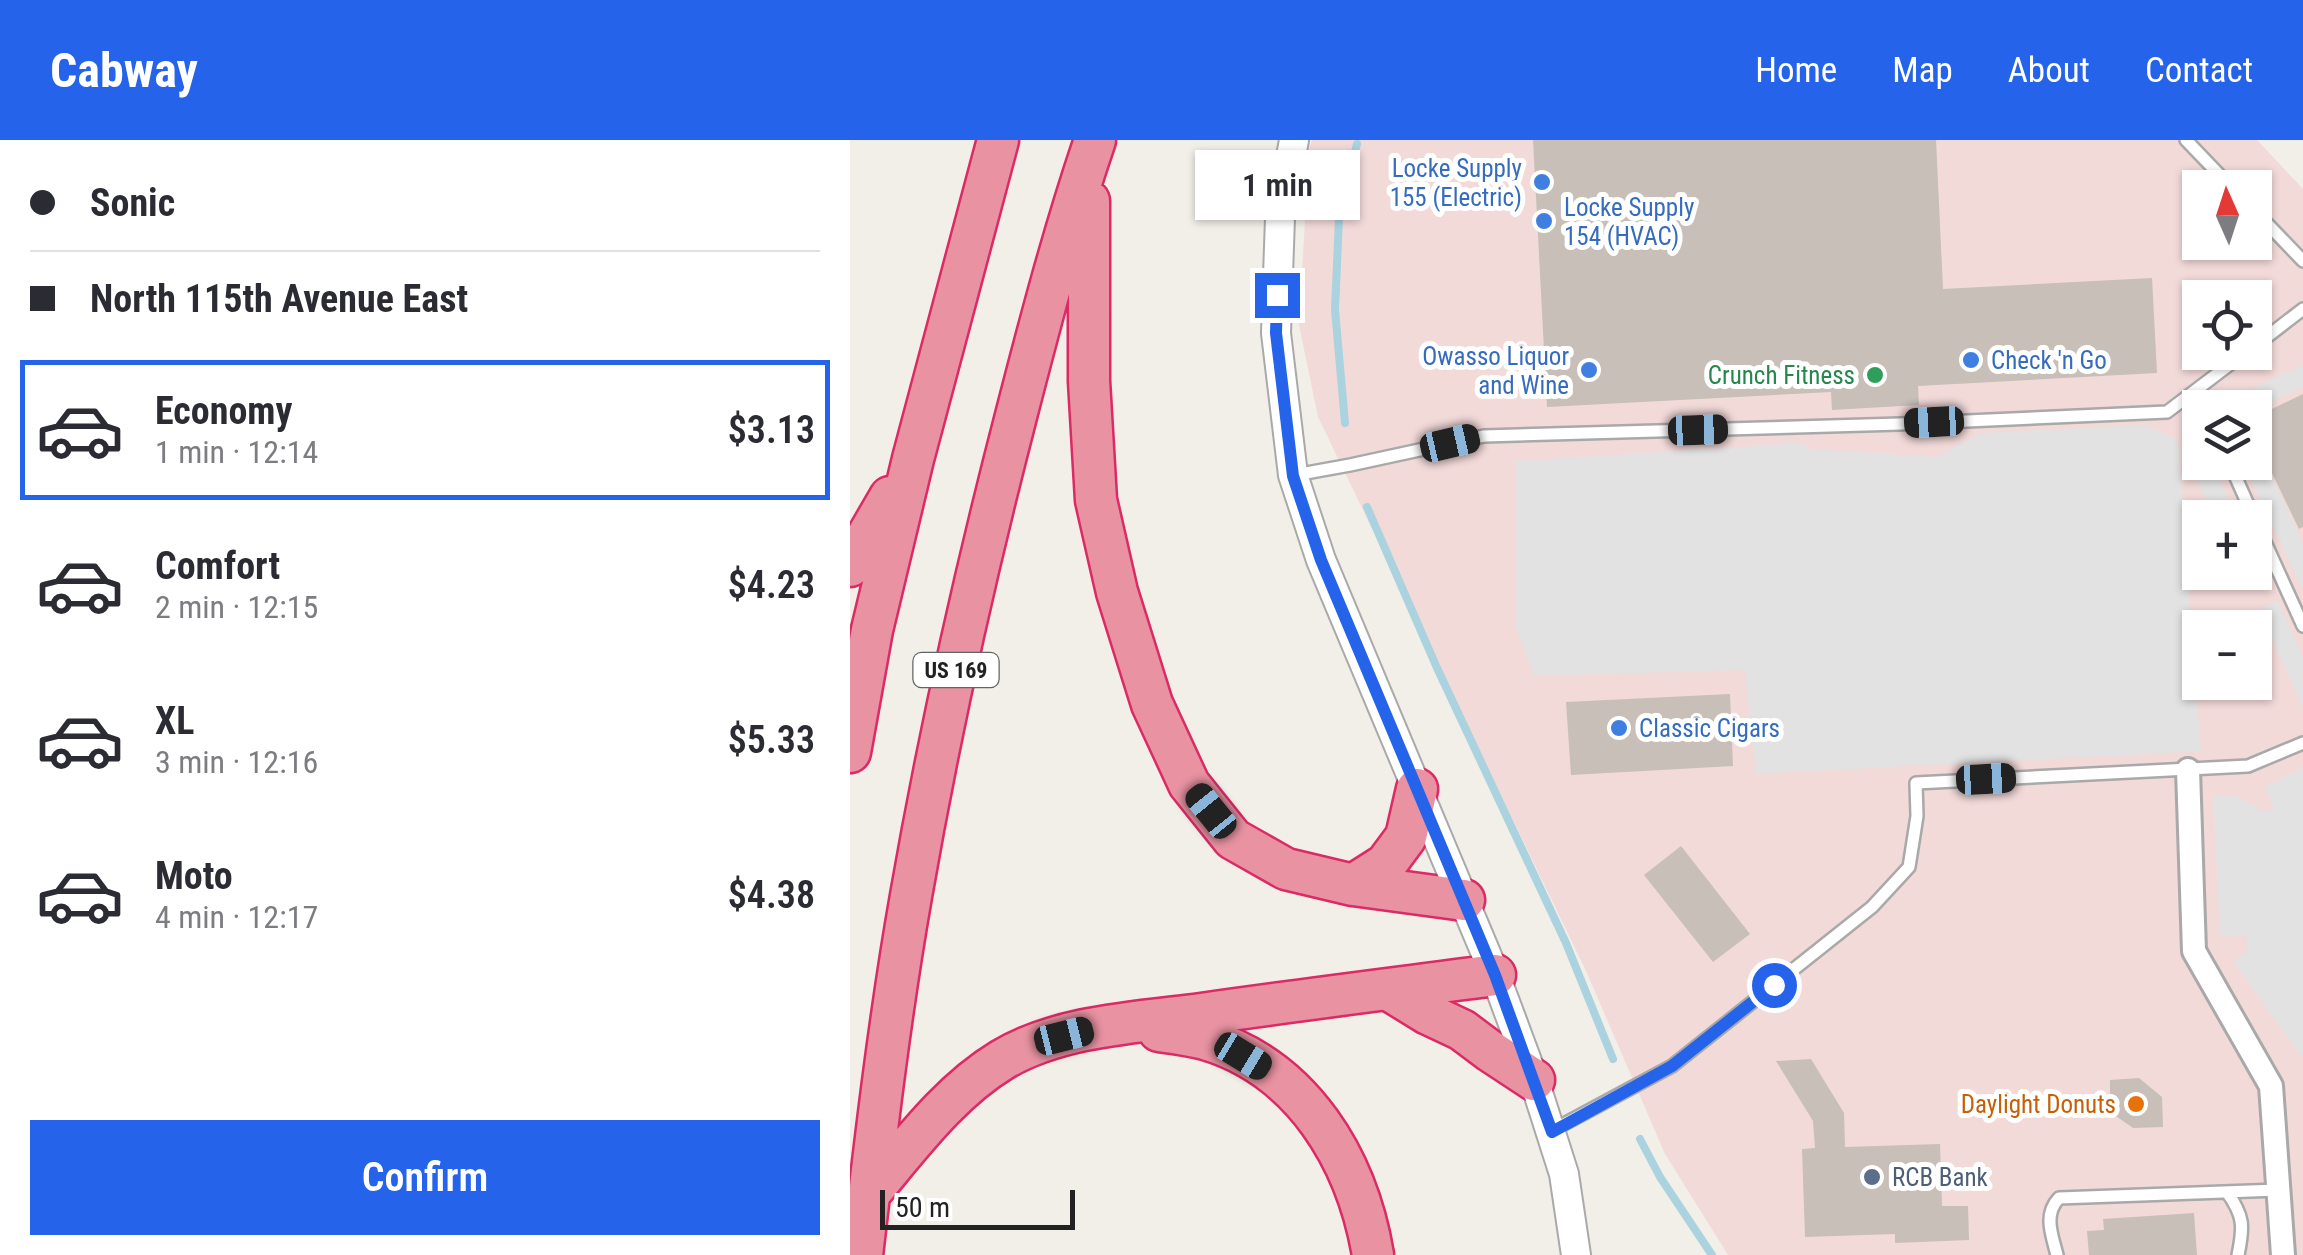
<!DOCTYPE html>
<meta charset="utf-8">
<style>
:root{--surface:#fff;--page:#f7f7f7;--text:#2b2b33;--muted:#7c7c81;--line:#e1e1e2;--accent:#2563eb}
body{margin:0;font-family:"Roboto Condensed",sans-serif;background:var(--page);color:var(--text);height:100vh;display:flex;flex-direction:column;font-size:38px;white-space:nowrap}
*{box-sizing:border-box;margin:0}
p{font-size:32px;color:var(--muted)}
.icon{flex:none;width:55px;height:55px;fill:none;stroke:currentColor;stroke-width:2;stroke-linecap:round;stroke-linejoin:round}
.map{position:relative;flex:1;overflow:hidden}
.sheet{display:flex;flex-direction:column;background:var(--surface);width:850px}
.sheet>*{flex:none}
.hud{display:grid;align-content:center;height:220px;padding:0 30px;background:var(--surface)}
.needle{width:65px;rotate:357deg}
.buttons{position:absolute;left:1332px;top:30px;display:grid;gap:20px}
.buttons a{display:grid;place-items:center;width:90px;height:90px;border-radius:0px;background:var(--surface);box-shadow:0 2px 8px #0004;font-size:50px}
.scale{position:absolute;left:30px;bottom:25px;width:195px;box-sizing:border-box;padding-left:10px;border:5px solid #222;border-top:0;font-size:28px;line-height:35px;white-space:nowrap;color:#222;-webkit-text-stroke:8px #fff;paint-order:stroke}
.end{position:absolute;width:45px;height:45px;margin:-22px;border:12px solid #2563eb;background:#fff;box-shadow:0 0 0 5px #fff}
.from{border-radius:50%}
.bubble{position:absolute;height:70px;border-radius:0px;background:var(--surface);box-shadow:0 2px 8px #0004;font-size:32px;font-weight:600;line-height:70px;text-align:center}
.car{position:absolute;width:30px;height:60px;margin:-30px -15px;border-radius:12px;box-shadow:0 0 8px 2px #0007;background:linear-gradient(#222 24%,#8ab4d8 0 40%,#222 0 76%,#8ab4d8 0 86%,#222 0)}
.hud b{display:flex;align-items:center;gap:35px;height:95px;font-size:38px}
.hud b+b{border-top:2px solid var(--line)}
.hud i{width:25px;height:25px;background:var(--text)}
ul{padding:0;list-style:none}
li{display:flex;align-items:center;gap:30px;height:140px;margin:0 20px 15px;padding:0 10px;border:5px solid transparent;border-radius:0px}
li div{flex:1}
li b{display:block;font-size:38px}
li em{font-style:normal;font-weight:600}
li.current{border-color:var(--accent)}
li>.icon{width:90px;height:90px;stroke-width:1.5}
.cta{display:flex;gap:20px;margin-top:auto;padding:20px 30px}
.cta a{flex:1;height:115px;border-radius:0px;background:var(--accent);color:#fff;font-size:40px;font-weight:600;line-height:115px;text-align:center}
header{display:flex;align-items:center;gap:60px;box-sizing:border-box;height:140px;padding:0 50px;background:var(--accent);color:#fff}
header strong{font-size:48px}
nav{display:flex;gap:55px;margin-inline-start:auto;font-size:35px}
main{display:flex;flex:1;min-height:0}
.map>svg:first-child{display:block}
</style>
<header>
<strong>Cabway</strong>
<nav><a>Home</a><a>Map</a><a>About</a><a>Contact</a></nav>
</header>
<main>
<section class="sheet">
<div class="hud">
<b><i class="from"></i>Sonic</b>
<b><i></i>North 115th Avenue East</b>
</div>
<ul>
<li class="current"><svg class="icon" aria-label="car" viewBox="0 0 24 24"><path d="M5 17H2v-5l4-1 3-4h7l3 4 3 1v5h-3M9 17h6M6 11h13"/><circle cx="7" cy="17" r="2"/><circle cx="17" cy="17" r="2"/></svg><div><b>Economy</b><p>1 min · 12:14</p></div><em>$3.13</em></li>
<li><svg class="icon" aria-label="car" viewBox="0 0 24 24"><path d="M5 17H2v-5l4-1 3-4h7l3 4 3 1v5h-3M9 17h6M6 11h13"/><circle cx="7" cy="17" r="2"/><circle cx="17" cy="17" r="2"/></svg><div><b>Comfort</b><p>2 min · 12:15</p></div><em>$4.23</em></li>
<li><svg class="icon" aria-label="car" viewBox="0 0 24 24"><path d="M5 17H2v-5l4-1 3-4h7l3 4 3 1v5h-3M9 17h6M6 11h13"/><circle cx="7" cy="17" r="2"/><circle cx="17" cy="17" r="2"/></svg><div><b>XL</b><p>3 min · 12:16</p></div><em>$5.33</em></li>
<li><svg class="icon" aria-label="car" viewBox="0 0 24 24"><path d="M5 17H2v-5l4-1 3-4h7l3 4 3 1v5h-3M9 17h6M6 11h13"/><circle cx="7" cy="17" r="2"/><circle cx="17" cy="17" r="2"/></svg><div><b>Moto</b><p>4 min · 12:17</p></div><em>$4.38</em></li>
</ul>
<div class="cta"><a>Confirm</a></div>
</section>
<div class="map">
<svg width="1453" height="1115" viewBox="0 0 1453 1115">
<rect width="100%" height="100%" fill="#f2efe9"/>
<!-- commercial -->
<path fill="#f2dad9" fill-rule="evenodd" d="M462 0H1407L1453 49V1115H878L815 1014 736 831 468 277 449 185 459 10ZM1350 48H1405V102H1350ZM1350 158H1405V212H1350ZM1350 268H1405V322H1350ZM1350 378H1405V432H1350ZM1350 488H1405V542H1350Z"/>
<!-- parking -->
<path fill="#e2e2e2" d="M1453 225V247L1405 270V268L1388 267 1383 258Z
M1296 285 1328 300 1351 611 906 634 895 530 684 536 665 485V321L952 303 960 309 1086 317 1131 293Z
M1405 301 1453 403V449L1393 323 1405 322Z
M1362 323 1387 377H1365L1343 331Z
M1428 461 1453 518V568L1409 469Z
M1453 628V915L1451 916 1383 821 1398 811 1396 795H1370L1363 655H1384L1415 672 1424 668 1415 647Z"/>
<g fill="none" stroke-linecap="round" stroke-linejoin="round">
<!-- stream -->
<path stroke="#aad3df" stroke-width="8" d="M495 283 485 170 489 78 507 4
M517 367 587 528 716 803 763 919
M790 999 810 1037 862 1115"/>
</g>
<!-- building -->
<path fill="#c7bfb8" d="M683 0H1086L1093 149 1302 138 1307 233 1068 246 1069 265 982 270 981 252 697 267Z
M1453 254V387L1449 389 1405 298V277Z
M880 554 883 626 721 635 716 562Z
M831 706 900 794 863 822 794 735Z
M961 919 994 973 995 1007 1090 1004 1092 1066H1118L1119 1100 1045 1103V1094L955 1097 952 1009 965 1008 963 981 926 921Z
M1289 938 1312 957 1313 987 1283 988 1260 972V940Z
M1344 1073 1347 1115H1239L1237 1091 1254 1090 1253 1079Z"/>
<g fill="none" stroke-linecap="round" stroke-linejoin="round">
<!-- service casing -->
<g stroke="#a9a9a9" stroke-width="16">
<path id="service" d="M1336 0 1382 48
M1405 71 1453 121
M1405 206 1453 169
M1346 250 1354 268
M1379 322 1404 378
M445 335 500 325 634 296 1050 284 1317 272 1396 212
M1405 380 1453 486
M701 991 822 926 1022 767 1059 727 1067 676 1066 643 1398 626 1453 603
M1377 1052C1394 1076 1394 1086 1388 1115
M1207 1115C1202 1095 1193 1075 1209 1058L1428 1050"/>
</g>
<!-- minor casing -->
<g stroke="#a9a9a9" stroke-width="28">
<path id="minor" d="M1338 630 1344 811 1421 946 1433 1115"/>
</g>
<!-- tertiary casing -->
<g stroke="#a9a9a9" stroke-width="32">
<path id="tertiary" d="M444 0 430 78 426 193 443 335 471 420 645 835 684 940 714 1034 726 1115"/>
</g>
<!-- motorway casing -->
<g stroke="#dc2a67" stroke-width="45">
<path id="motorway" d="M239 61V241L246 360 267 452 302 564 339 644 383 699 436 729 503 745 614 760
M0 426 40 357
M0 612 22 490 63 319 148 0
M503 745 536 724 556 697 567 649
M539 850 578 874 612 890 640 911 684 940
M309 891C324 893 340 895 355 899 453 928 507 1020 523 1115
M19 1054C59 1007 99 952 152 920 208 886 288 882 351 874 449 860 547 848 645 835
M12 1115C26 995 40 875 61 756 89 595 125 434 166 276 190 183 214 91 245 0"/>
</g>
<!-- service -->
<use href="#service" stroke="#fff" stroke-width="11"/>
<!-- minor -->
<use href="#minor" stroke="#fff" stroke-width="22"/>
<!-- tertiary -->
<use href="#tertiary" stroke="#fff" stroke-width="28"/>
<!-- motorway -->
<use href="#motorway" stroke="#e892a2" stroke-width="40"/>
</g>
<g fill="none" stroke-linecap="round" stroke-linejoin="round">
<!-- route -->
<path stroke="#2563eb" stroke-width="12" d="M427 155 426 193 443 336 471 420 645 835 702 992 822 926 924 845"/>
</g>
<!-- markers -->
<g fill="#3f7fe0" stroke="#fff" stroke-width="4">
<circle cx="692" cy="42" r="10"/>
<circle cx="694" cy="81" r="10"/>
<circle cx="1121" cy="220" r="10"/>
<circle cx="739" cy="230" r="10"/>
<circle cx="769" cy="588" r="10"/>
</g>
<circle fill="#2e9e5b" stroke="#fff" stroke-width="4" cx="1025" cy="235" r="10"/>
<circle fill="#e8710a" stroke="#fff" stroke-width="4" cx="1286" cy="964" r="10"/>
<circle fill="#5c6f8a" stroke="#fff" stroke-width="4" cx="1022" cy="1037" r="10"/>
<g text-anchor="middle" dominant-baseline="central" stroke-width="10" stroke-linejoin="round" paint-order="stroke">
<!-- shield labels -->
<rect fill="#fff" stroke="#646464" stroke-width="2.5" x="63.5" y="513" width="85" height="34" rx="8"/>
<g font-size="22" font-weight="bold" fill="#222">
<text x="106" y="530">US 169</text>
</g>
<!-- shop labels -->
<g font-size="25" fill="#366cbe" stroke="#fff" text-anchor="start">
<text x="672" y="28" text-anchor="end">Locke Supply<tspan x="672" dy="29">155 (Electric)</tspan></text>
<text x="714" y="67">Locke Supply<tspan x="714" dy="29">154 (HVAC)</tspan></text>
<text x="719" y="216" text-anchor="end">Owasso Liquor<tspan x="719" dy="29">and Wine</tspan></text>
<text x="1141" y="220">Check 'n Go</text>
<text x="789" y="588">Classic Cigars</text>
</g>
<!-- leisure labels -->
<g font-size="25" fill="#27864d" stroke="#fff" text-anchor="end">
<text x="1005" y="235">Crunch Fitness</text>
</g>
<!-- food labels -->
<g font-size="25" fill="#c56008" stroke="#fff" text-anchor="end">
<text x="1266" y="964">Daylight Donuts</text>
</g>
<!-- service labels -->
<g font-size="25" fill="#4e5e75" stroke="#fff" text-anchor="start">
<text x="1042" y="1037">RCB Bank</text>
</g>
</g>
</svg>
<div class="buttons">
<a><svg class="needle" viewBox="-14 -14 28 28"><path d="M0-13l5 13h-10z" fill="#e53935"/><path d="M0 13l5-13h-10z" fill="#7c7c81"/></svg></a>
<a><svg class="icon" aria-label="locate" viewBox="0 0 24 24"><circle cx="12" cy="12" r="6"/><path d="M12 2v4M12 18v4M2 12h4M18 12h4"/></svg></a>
<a><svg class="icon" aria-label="layers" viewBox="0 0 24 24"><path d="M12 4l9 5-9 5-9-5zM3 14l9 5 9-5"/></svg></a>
<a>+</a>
<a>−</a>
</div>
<div class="scale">50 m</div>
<i class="end from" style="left:924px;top:845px"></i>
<i class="end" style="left:427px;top:155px"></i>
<div class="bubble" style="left:345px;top:10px;width:165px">1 min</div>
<i class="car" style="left:1084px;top:282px;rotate:267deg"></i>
<i class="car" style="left:848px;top:290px;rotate:88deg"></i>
<i class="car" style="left:600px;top:303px;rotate:77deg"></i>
<i class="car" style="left:1136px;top:639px;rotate:87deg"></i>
<i class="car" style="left:361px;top:671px;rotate:321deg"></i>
<i class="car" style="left:214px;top:896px;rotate:76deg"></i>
<i class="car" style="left:393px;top:916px;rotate:121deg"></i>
</div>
</main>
